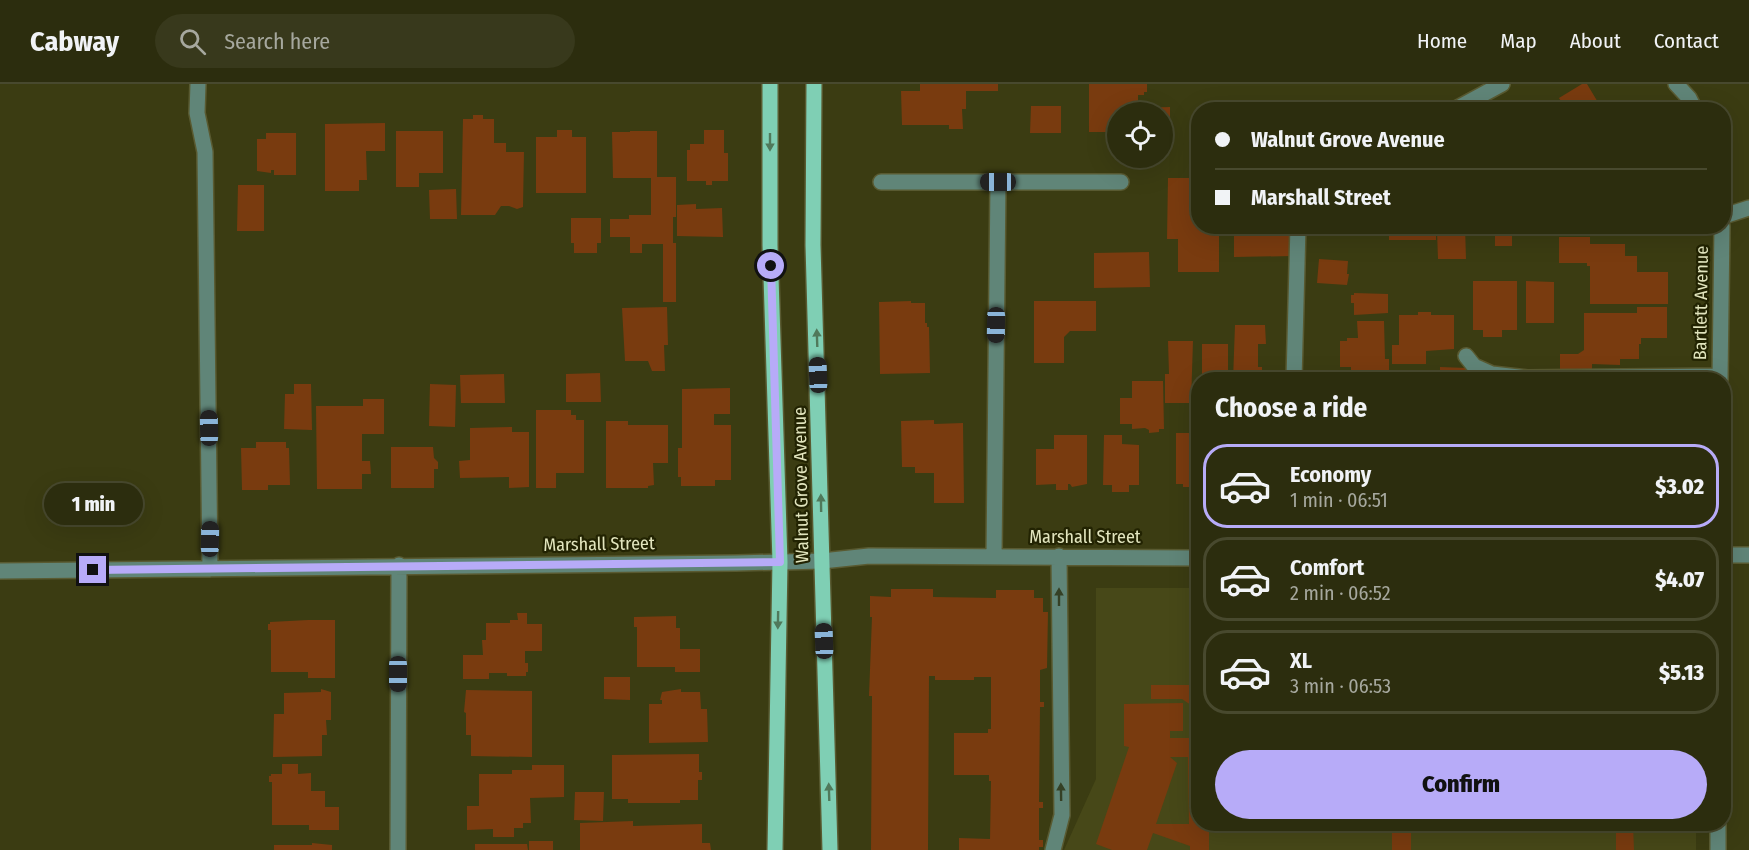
<!DOCTYPE html>
<meta charset="utf-8">
<style>
:root{--surface:#2c2d0e;--page:#38391c;--text:#f1f3f6;--muted:#a6a89e;--line:#48492e;--accent:#b7abf8}
body{margin:0;font-family:"Fira Sans Condensed",sans-serif;background:var(--page);color:var(--text);height:100vh;display:flex;flex-direction:column;font-size:22px;white-space:nowrap}
*{box-sizing:border-box;margin:0}
p{font-size:20px;color:var(--muted)}
.icon{flex:none;width:33px;height:33px;fill:none;stroke:currentColor;stroke-width:2;stroke-linecap:round;stroke-linejoin:round}
.map{position:relative;flex:1;overflow:hidden}
.details{position:absolute;left:1191px;top:288px;width:540px;height:459px;display:flex;flex-direction:column;background:var(--surface);border-radius:24px;box-shadow:0 6px 24px #0002,0 0 0 2px var(--line)}
.details>*{flex:none}
.hud{position:absolute;left:1191px;top:18px;width:540px;height:132px;border-radius:24px;box-shadow:0 6px 24px #0002,0 0 0 2px var(--line);display:grid;align-content:center;height:132px;padding:0 24px;background:var(--surface)}
.tools{position:absolute;left:1107px;top:18px;display:grid;gap:12px}
.tools a{display:grid;place-items:center;width:66px;height:66px;border-radius:50%;background:var(--surface);box-shadow:0 6px 24px #0002,0 0 0 2px var(--line);font-size:30px}
.end{position:absolute;width:27px;height:27px;margin:-14px;border:8px solid #b7abf8;background:#111;box-shadow:0 0 0 3px #111}
.from{border-radius:50%}
.bubble{position:absolute;height:42px;border-radius:21px;background:var(--surface);box-shadow:0 6px 24px #0002,0 0 0 2px var(--line);font-size:20px;font-weight:800;line-height:42px;text-align:center}
.car{position:absolute;width:18px;height:36px;margin:-18px -9px;border-radius:8px;box-shadow:0 0 4px 2px #0007;background:linear-gradient(#222 24%,#8ab4d8 0 40%,#222 0 76%,#8ab4d8 0 86%,#222 0)}
.hud b{display:flex;align-items:center;gap:21px;height:57px;font-size:22px}
.hud b+b{border-top:2px solid var(--line)}
.hud i{width:15px;height:15px;background:var(--text)}
ul{padding:0;list-style:none}
li{display:flex;align-items:center;gap:18px;height:84px;margin:0 12px 9px;padding:0 12px;border:3px solid var(--line);border-radius:24px}
li div{flex:1}
li b{display:block;font-size:22px}
li em{font-style:normal;font-weight:800}
li.selected{border-color:var(--accent)}
li>.icon{width:54px;height:54px;stroke-width:1.5}
h2{padding:0 24px;font-size:27px;line-height:72px}
.cta{display:flex;gap:12px;margin-top:auto;padding:12px 24px}
.cta a{flex:1;height:69px;border-radius:36px;background:var(--accent);color:#111;font-size:24px;font-weight:800;line-height:69px;text-align:center}
header{display:flex;align-items:center;gap:36px;box-sizing:border-box;height:84px;padding:0 30px;background:var(--surface);border-bottom:2px solid var(--line)}
header strong{font-size:28px}
nav{display:flex;gap:33px;margin-inline-start:auto;font-size:21px}
.search{width:420px;height:54px;background:var(--page);display:flex;align-items:center;gap:15px;box-sizing:border-box;padding:0 21px;border-radius:33px;color:var(--muted);font-size:22px}
.map>svg:first-child{display:block}
</style>
<header>
<strong>Cabway</strong>
<div class="search"><svg class="icon" aria-label="search" viewBox="0 0 24 24"><circle cx="10" cy="10" r="6"/><path d="M15 15l6 6"/></svg>Search here</div>
<nav><a>Home</a><a>Map</a><a>About</a><a>Contact</a></nav>
</header>
<div class="map">
<svg width="1749" height="766" viewBox="0 0 1749 766">
<rect width="100%" height="100%" fill="#3b3c12"/>
<!-- built -->
<path fill="#474818" d="M1096 504H1198V740H1696V766H1064L1096 695Z"/>
<!-- building -->
<path fill="#793b0f" fill-rule="evenodd" d="M920 0H998V7H966V25H962L963 45H949V41H902L901 7H920Z
M1089 0H1147V8H1144V11H1138V24L1170 23V54H1162V28H1118V48H1089Z
M1582 0H1587L1599 20 1604 17 1610 26H1566L1559 14Z
M1031 22H1061V49H1030Z
M473 31H483V35H494V59H506V68H524L523 123 517 125 509 122H501L495 131H461L463 35H473Z
M385 39V67H366L367 96H359V107H325V40Z
M557 46H572V53H586V109H536V53H557Z
M704 46H724V69H728V97H712V101H706V97H687V66H690V60H704Z
M396 47H443V89H419V103H396Z
M630 47H657V93H676V133H673V159H676V218H663V160H642V169H630V153H610V135H629V131H651V94H613L612 48H630Z
M266 49H296V91H274V86H271V89L257 87V55H266Z
M1168 94H1198V142H1219V188H1178V155H1167Z
M238 101H264V147H237Z
M456 105 457 135H430L429 106Z
M696 120V125L722 124 723 153 677 152V121Z
M571 134H601V159H597V169H574V159H571Z
M1234 142H1291L1292 172 1234 173Z
M1389 142H1436V156H1389Z
M1444 142H1465L1466 175H1438L1437 147H1444Z
M1471 142H1491V152L1471 151Z
M1492 142H1553V150H1512V162H1495V150H1492Z
M1612 142H1665V151H1612Z
M1559 153H1590V160H1625V172H1637V188H1668V220H1590V182H1587V179H1559Z
M1149 168 1150 203 1094 204V169Z
M1319 175 1348 177 1347 190H1349L1347 201 1317 199Z
M1473 197H1517V246H1502V253H1483V246H1473Z
M1526 197 1554 198V239H1526Z
M1354 209 1388 210V229L1354 231V219H1351V211H1354Z
M911 217V219H925V239H927V243H929L930 289 880 290 879 218Z
M1034 217H1096V247H1070L1064 253V279H1034Z
M667 223 668 261H664L665 287H652L648 277H625L622 224Z
M1637 223H1667V254H1641V260H1639V275H1620V281L1592 280V289L1560 288V270H1578L1584 266V229H1637Z
M1418 228H1431V231H1454V265L1426 267V280H1392V261H1399V231H1418Z
M1357 237H1384L1385 275H1389V296H1355V290H1351V283H1340V257H1347V254H1358Z
M1235 241H1265L1266 260H1258V283H1262V296H1233Z
M1168 257H1193L1191 319H1165V290H1169Z
M1202 260H1228V296H1202Z
M1440 283 1467 284V296H1440Z
M600 289 601 318H566V290Z
M504 290 505 319H461L460 291Z
M1132 297H1163L1164 345H1159V348L1149 349V346L1145 344 1132 345V340H1120V314H1132Z
M294 300H311L312 346 284 345 285 310H294Z
M430 300 456 301 455 343 429 342Z
M730 304V330H714V341H731V396H715V402H681V393H678V364H682V305Z
M363 315H384V350H362V377H370L371 390H362V405H317L316 322H363Z
M536 326H571V331H576V336H584V389H556V404H536Z
M1191 329H1198V403H1183V400H1176V349H1190Z
M934 336V340L963 339 964 419H934V389H915V383H902L901 337Z
M606 337H628V341H668V379H653L654 401 648 402V404H606Z
M512 343V348H529V403L509 404V393L460 394 459 377 470 376V344Z
M1054 351H1087V400L1072 403 1070 400H1068V406H1056V400L1036 401V365H1054Z
M1104 351H1122V360L1139 361V401H1129V408H1112V401H1103Z
M256 358H286V364H289L290 401H268V406H242L241 364H256Z
M391 363H433L434 374 438 378V385H434V404H391Z
M891 505H933V513L996 514V506H1034V514H1043V528H1048L1047 584 1040 586V618H1044V623H1040L1039 718H1043V724H1039V756H1043V763H1039V766H959V754L990 755 991 697H989V691H954V649H988V645H991V593H974V596H935V592H929L928 766H871L872 612H869L872 533H870V512L891 513Z
M517 529H527V540H542V567H525V579H528V588H526V592H507V589H489V595H463V571H483L482 556H486V539H510V536H518Z
M676 532V544H680V565H700V588H675V583H637V543H634V533Z
M308 536H335V594H308V588H271V546H268V540H270V538Z
M1189 551H1198V740H1209V766H1190V762L1153 749 1147 766H1112L1096 760 1129 663 1124 662V620L1183 619V647H1170V654H1191V621L1182 615H1151V601H1189ZM1170 673H1188L1189 740H1156L1177 679Z
M604 593H630V616L604 615Z
M321 605 331 608V636H326L327 651H322V672L273 673 274 630H284V609L321 608Z
M681 605V608H700L701 625H707L708 658 649 659V620H662V616H660L662 608Z
M466 606 532 607V673L471 672V651H466V629L464 628Z
M699 670V688H702V696H698V716H680V719H628V715H612V671Z
M282 680H298V690L311 689V707H325V723H339V746H309V741H272V698H269V692H271V690H282Z
M532 681H564V713L530 714 531 739H523V744H514V753H493V745L467 746V722H479V690H512V686H532Z
M575 708H604L603 737 574 736Z
M633 737V742L702 740V759H710L711 766H580V739Z
M1392 740H1411V766H1392Z
M1616 740H1633L1634 766H1616Z
M529 757H553V766H529Z
M312 759 332 761V766H274V761H312Z
M475 760H527L528 766H475Z"/>
<g fill="none" stroke-linecap="round" stroke-linejoin="round">
<!-- minor casing -->
<g stroke="#595a31" stroke-width="18">
<path id="minor" d="M198 0 197 29 205 68 210 485
M1676 0 1689 14 1695 26
M1454 26 1502 0
M881 98H1121
M1724 132 1749 124
M1466 272 1474 282 1492 290 1527 294 1720 292
M1294 296 1298 142
M1720 296 1722 142
M1724 471H1749
M994 472 998 98
M0 487 736 479 822 477 869 472 1198 474
M398 766 399 481
M1053 766 1062 731 1059 472
M1718 766V740"/>
</g>
<!-- major casing -->
<g stroke="#595a31" stroke-width="18">
<path id="major" d="M770 0V161L780 478 775 766
M814 0 813 161 830 766"/>
</g>
<!-- minor -->
<use href="#minor" stroke="#608578" stroke-width="15"/>
<!-- major -->
<use href="#major" stroke="#7fcfb4" stroke-width="15"/>
</g>
<!-- one-way arrows -->
<defs><path id="oneway-solid" d="M-6-.8H1V-3.2L6.5 0L1 3.2V.8H-6Z" transform="scale(1.5)"/></defs>
<g fill="#50795b">
<use href="#oneway-solid" transform="translate(770 58) rotate(90)"/>
<use href="#oneway-solid" transform="translate(817 254) rotate(-92)"/>
<use href="#oneway-solid" transform="translate(821 419) rotate(-91)"/>
<use href="#oneway-solid" transform="translate(778 536) rotate(91)"/>
<use href="#oneway-solid" transform="translate(829 708) rotate(-92)"/>
</g>
<g fill="#354025">
<use href="#oneway-solid" transform="translate(1059 513) rotate(-90)"/>
<use href="#oneway-solid" transform="translate(1061 708) rotate(-91)"/>
</g>
<g fill="none" stroke-linecap="round" stroke-linejoin="round">
<!-- route -->
<path stroke="#b7abf8" stroke-width="8" d="M93 486 780 478 771 182"/>
</g>
<g text-anchor="middle" dominant-baseline="central" stroke-width="4.5" stroke-linejoin="round" paint-order="stroke">
<!-- street labels -->
<g font-size="18" fill="#e2e5be" stroke="#222302">
<text transform="translate(1701 219) rotate(-89)">Bartlett Avenue</text>
<text transform="translate(801 401) rotate(-91)">Walnut Grove Avenue</text>
<text x="1085" y="453">Marshall Street</text>
<text transform="translate(599 460) rotate(-1)">Marshall Street</text>
</g>
</g>
</svg>
<div class="tools">
<a><svg class="icon" aria-label="locate" viewBox="0 0 24 24"><circle cx="12" cy="12" r="6"/><path d="M12 2v4M12 18v4M2 12h4M18 12h4"/></svg></a>
</div>
<i class="end from" style="left:771px;top:182px"></i>
<i class="end" style="left:93px;top:486px"></i>
<div class="bubble" style="left:44px;top:399px;width:99px">1 min</div>
<i class="car" style="left:998px;top:98px;rotate:270deg"></i>
<i class="car" style="left:996px;top:241px;rotate:181deg"></i>
<i class="car" style="left:818px;top:291px;rotate:358deg"></i>
<i class="car" style="left:209px;top:344px;rotate:359deg"></i>
<i class="car" style="left:210px;top:455px;rotate:1deg"></i>
<i class="car" style="left:824px;top:557px;rotate:358deg"></i>
<i class="car" style="left:398px;top:590px;rotate:180deg"></i>
<div class="hud">
<b><i class="from"></i>Walnut Grove Avenue</b>
<b><i></i>Marshall Street</b>
</div>
<section class="details">
<h2>Choose a ride</h2>
<ul>
<li class="selected"><svg class="icon" aria-label="car" viewBox="0 0 24 24"><path d="M5 17H2v-5l4-1 3-4h7l3 4 3 1v5h-3M9 17h6M6 11h13"/><circle cx="7" cy="17" r="2"/><circle cx="17" cy="17" r="2"/></svg><div><b>Economy</b><p>1 min · 06:51</p></div><em>$3.02</em></li>
<li><svg class="icon" aria-label="car" viewBox="0 0 24 24"><path d="M5 17H2v-5l4-1 3-4h7l3 4 3 1v5h-3M9 17h6M6 11h13"/><circle cx="7" cy="17" r="2"/><circle cx="17" cy="17" r="2"/></svg><div><b>Comfort</b><p>2 min · 06:52</p></div><em>$4.07</em></li>
<li><svg class="icon" aria-label="car" viewBox="0 0 24 24"><path d="M5 17H2v-5l4-1 3-4h7l3 4 3 1v5h-3M9 17h6M6 11h13"/><circle cx="7" cy="17" r="2"/><circle cx="17" cy="17" r="2"/></svg><div><b>XL</b><p>3 min · 06:53</p></div><em>$5.13</em></li>
</ul>
<div class="cta"><a>Confirm</a></div>
</section>
</div>
